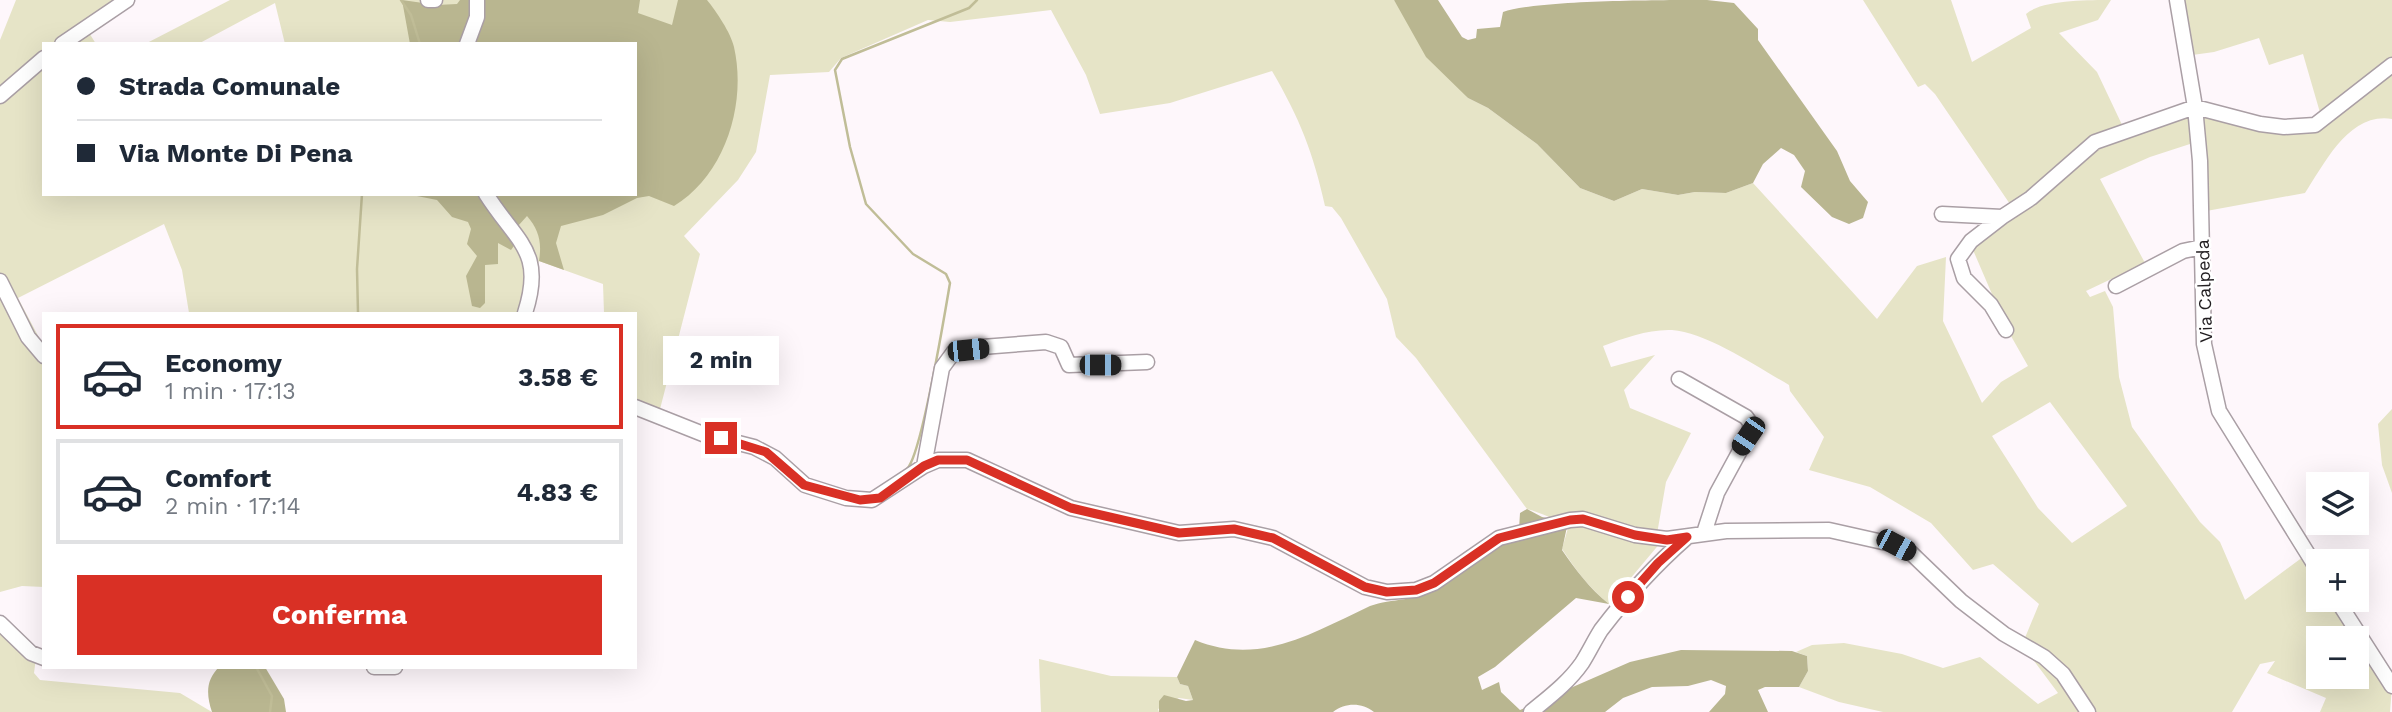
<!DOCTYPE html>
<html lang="it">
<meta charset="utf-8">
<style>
:root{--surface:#fff;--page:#f2f2f3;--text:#1f2937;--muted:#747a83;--line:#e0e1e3;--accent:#d93025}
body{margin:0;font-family:"Work Sans",sans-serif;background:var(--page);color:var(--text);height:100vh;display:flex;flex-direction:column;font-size:26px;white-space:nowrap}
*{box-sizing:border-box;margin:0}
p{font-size:23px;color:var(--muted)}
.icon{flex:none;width:38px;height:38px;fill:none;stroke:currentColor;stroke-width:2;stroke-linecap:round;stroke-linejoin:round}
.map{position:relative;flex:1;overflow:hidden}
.side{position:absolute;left:42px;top:312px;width:595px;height:357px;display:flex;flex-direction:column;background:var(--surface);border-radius:0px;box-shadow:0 7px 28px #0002}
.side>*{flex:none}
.guide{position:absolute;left:42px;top:42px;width:595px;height:154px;border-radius:0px;box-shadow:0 7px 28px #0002;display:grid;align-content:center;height:154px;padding:0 35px;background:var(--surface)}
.tools{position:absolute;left:2306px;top:472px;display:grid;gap:14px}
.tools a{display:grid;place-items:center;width:63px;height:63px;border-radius:0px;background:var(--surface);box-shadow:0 7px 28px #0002;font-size:35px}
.end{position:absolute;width:32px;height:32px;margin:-16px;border:9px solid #d93025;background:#fff;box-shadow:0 0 0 4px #fff}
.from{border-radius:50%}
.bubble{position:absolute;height:49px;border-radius:0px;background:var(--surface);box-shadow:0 7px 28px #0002;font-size:23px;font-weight:700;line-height:49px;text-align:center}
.car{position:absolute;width:21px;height:42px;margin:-21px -10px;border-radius:9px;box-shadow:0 0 5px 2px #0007;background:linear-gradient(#222 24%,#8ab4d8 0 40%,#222 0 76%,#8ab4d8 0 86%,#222 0)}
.guide b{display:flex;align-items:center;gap:24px;height:66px;font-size:26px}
.guide b+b{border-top:2px solid var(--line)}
.guide i{width:18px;height:18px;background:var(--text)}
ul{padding:12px 0 0;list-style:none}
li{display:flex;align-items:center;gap:21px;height:105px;margin:0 14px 10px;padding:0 21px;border:4px solid var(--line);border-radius:0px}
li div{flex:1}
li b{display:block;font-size:26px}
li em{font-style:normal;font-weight:700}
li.selected{border-color:var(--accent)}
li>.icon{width:63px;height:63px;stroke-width:1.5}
.action{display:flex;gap:14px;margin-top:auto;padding:14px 35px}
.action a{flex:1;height:80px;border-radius:0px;background:var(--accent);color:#fff;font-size:28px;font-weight:700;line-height:80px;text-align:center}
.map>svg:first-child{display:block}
</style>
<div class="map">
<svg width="2392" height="712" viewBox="0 0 2392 712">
<rect width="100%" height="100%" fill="#fef7fb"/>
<!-- green -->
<path fill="#e6e4c7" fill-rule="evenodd" d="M16 0H118L83 23 96 44H44V194H635V44H285L275 3 198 44H145L230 0H1394L1468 98 1488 108 1537 144 1580 188 1614 201 1642 189 1678 195 1695 192 1726 193 1753 183 1877 319 1917 266 1946 257 1943 321 1982 403 2001 382 2028 366 2007 329 1970 243 2014 210 1935 94 1925 84 1918 87 1863 0H1951L1972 62 2031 28 2026 14C2041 0 2087 0 2111 0L2098 20 2059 33 2097 72 2124 129 2194 107 2303 124 2321 116 2303 54 2269 65 2259 38 2214 52 2185 56 2177 0H2392V119C2349 112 2325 163 2305 193L2201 212 2193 143 2150 157 2100 179 2145 263 2086 291 2090 297 2105 291 2113 307 2119 377 2132 427 2200 522 2220 542 2245 600 2307 554 2319 572V600H2337L2392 686 2390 712H2320L2326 698 2267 673 2275 661 2260 664 2232 712H1883L1839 702 1799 687 1808 671 1807 656 1796 652 1812 645 1844 643 1902 654 1943 668 1980 657 2038 704 2058 693 2022 645 2039 604 1993 564 1973 570 1931 523 1870 487 1809 470 1824 437 1790 391 1789 385C1759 368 1706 332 1672 330 1649 329 1624 338 1603 346L1611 367 1655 355 1624 390 1630 408 1691 433 1666 482 1657 534 1661 542 1609 604C1589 588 1576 570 1562 549L1568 528C1557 519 1541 513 1527 509L1416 358 1396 337 1387 299 1341 218 1332 207 1325 206C1313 152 1300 119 1272 71L1170 103 1100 114 1086 75 1051 10 950 22 928 20 841 58 829 72 770 75 756 152 738 180 684 236 700 254 659 413 635 404V313H604L603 284 539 261 527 313H189L182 270 164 224 18 298 44 347V587L22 586 0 592V40ZM2050 402 2127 506 2072 543 2038 508 1992 436ZM2319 639H2357V677H2319Z
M2392 409V493L2382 465 2378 424Z
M0 627 36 658 34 673 40 680 180 693 212 712H0Z
M1039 659 1111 676 1177 677 1180 684 1188 686 1193 700 1179 698 1158 709 1159 712H1041Z"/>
<!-- forest -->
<path fill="#b9b690" d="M402 0 437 5 457 4 460 0H640L638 13 672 25 678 0H707C716 11 731 33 734 47 747 104 725 175 674 206L649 196 637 198 603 215 561 226 556 243 564 270 539 261C542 242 539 230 527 216L509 236 516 243 511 250 498 243V264L485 265V303L480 308 472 306 466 276 477 256 467 244 471 229 468 222 452 217 437 200 407 194H635V44H410Z
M1394 0H1438L1462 37 1468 40 1476 38 1477 29 1500 27 1503 12C1536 0 1663 0 1707 0L1734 3 1758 29V40L1837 151 1850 181 1868 202 1863 218 1849 224 1832 217 1801 187 1805 171 1794 155 1781 148 1763 164 1753 183 1726 193 1695 192 1678 195 1642 189 1614 201 1580 188 1537 144 1488 108 1468 98 1426 57Z
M1527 509 1542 517 1568 522 1562 550C1576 570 1589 588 1609 604L1576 598 1495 667 1478 677 1482 690 1499 682 1501 692 1520 710 1630 662 1681 650 1792 651 1807 656 1808 671 1799 687H1765L1758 690 1768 712H1709L1725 694 1726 686 1711 680 1688 686 1652 687 1623 698 1605 712H1374C1361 702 1345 703 1333 712H1159V701L1164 695 1186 701 1193 700 1188 686 1180 684 1177 677 1195 640C1260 667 1314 632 1370 606 1392 598 1417 602 1437 587 1446 580 1450 568 1456 560 1470 543 1499 536 1519 529L1520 513Z
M219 667H265L284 699 286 712H212C206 694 206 680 219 667Z"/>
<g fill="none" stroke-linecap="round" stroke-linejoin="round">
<!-- stream -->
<path stroke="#c0bd97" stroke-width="2.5" d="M401 0 411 15 420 44
M358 313 357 269 362 194
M907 469C922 454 945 312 950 283L946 274 913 254 866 204 850 147 835 70 842 59 969 8 977 0
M256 667 272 696 270 712"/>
<!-- minor casing -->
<g stroke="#aa9fa5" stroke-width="17">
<path id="minor" d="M428 0H435
M2177 0 2195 107 2200 161 2204 344 2219 411 2319 572
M62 44 127 0
M467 44 477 17V0
M0 96 44 58
M486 194C517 243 545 251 525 313
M1942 214 2002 217 2031 198 2095 142 2195 107 2260 124 2284 127 2315 125 2392 65
M2002 217 1971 241 1958 259 1964 278 1991 305 2006 330
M0 281 28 337 44 356
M2116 286 2183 251 2202 247
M1679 379 1746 417 1751 424 1748 436 1717 493 1704 533
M635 407 703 434 754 447 775 458 805 485 846 498 872 500 924 466 938 460H967L1071 508 1179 533 1234 529 1273 538 1365 587 1387 592 1416 590 1434 583 1499 538 1570 520 1583 519 1635 535 1667 539 1726 531 1829 530 1896 545 1911 553 1961 601 2004 634 2044 657 2063 674 2088 712
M924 466 942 368 956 349 1046 342 1061 347 1069 365 1147 362
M2337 600 2392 686
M0 623 31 653 44 658
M374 667H395
M1531 712C1549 697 1568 683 1582 663 1589 652 1594 641 1601 630 1627 596 1654 566 1686 538"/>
</g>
<!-- minor -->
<use href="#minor" stroke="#fff" stroke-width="14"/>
</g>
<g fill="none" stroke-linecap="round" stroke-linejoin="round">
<!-- route -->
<path stroke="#d93025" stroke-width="9" d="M721 438 766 452 804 485 860 500 880 498 924 466 938 460H967L1071 508 1179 533 1234 529 1273 538 1365 587 1387 592 1416 590 1434 583 1499 538 1570 520 1583 519 1635 535 1667 540 1687 537 1658 563 1628 597"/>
</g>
<g text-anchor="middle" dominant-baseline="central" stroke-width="5" stroke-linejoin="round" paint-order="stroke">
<!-- street labels -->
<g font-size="18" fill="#221e21" stroke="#fff">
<text transform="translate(2204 291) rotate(-92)">Via Calpeda</text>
</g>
</g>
</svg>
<div class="tools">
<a><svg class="icon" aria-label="layers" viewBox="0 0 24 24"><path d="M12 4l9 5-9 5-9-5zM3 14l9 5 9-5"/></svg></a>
<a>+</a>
<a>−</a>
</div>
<i class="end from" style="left:1628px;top:597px"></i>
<i class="end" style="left:721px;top:438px"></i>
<div class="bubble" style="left:663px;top:336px;width:116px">2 min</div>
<i class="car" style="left:968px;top:350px;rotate:84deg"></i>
<i class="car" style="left:1100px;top:365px;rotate:90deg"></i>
<i class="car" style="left:1748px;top:436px;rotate:214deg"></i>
<i class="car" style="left:1896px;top:545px;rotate:118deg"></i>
<div class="guide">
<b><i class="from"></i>Strada Comunale</b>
<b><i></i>Via Monte Di Pena</b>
</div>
<section class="side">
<ul>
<li class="selected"><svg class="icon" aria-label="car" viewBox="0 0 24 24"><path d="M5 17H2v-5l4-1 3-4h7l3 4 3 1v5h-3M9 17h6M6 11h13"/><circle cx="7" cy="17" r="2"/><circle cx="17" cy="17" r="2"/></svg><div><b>Economy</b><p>1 min · 17:13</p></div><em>3.58 €</em></li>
<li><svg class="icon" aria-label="car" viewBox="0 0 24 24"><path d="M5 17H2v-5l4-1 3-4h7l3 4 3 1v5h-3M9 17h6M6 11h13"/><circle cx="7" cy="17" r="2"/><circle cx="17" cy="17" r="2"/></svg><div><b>Comfort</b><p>2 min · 17:14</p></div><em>4.83 €</em></li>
</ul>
<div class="action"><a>Conferma</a></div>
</section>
</div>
